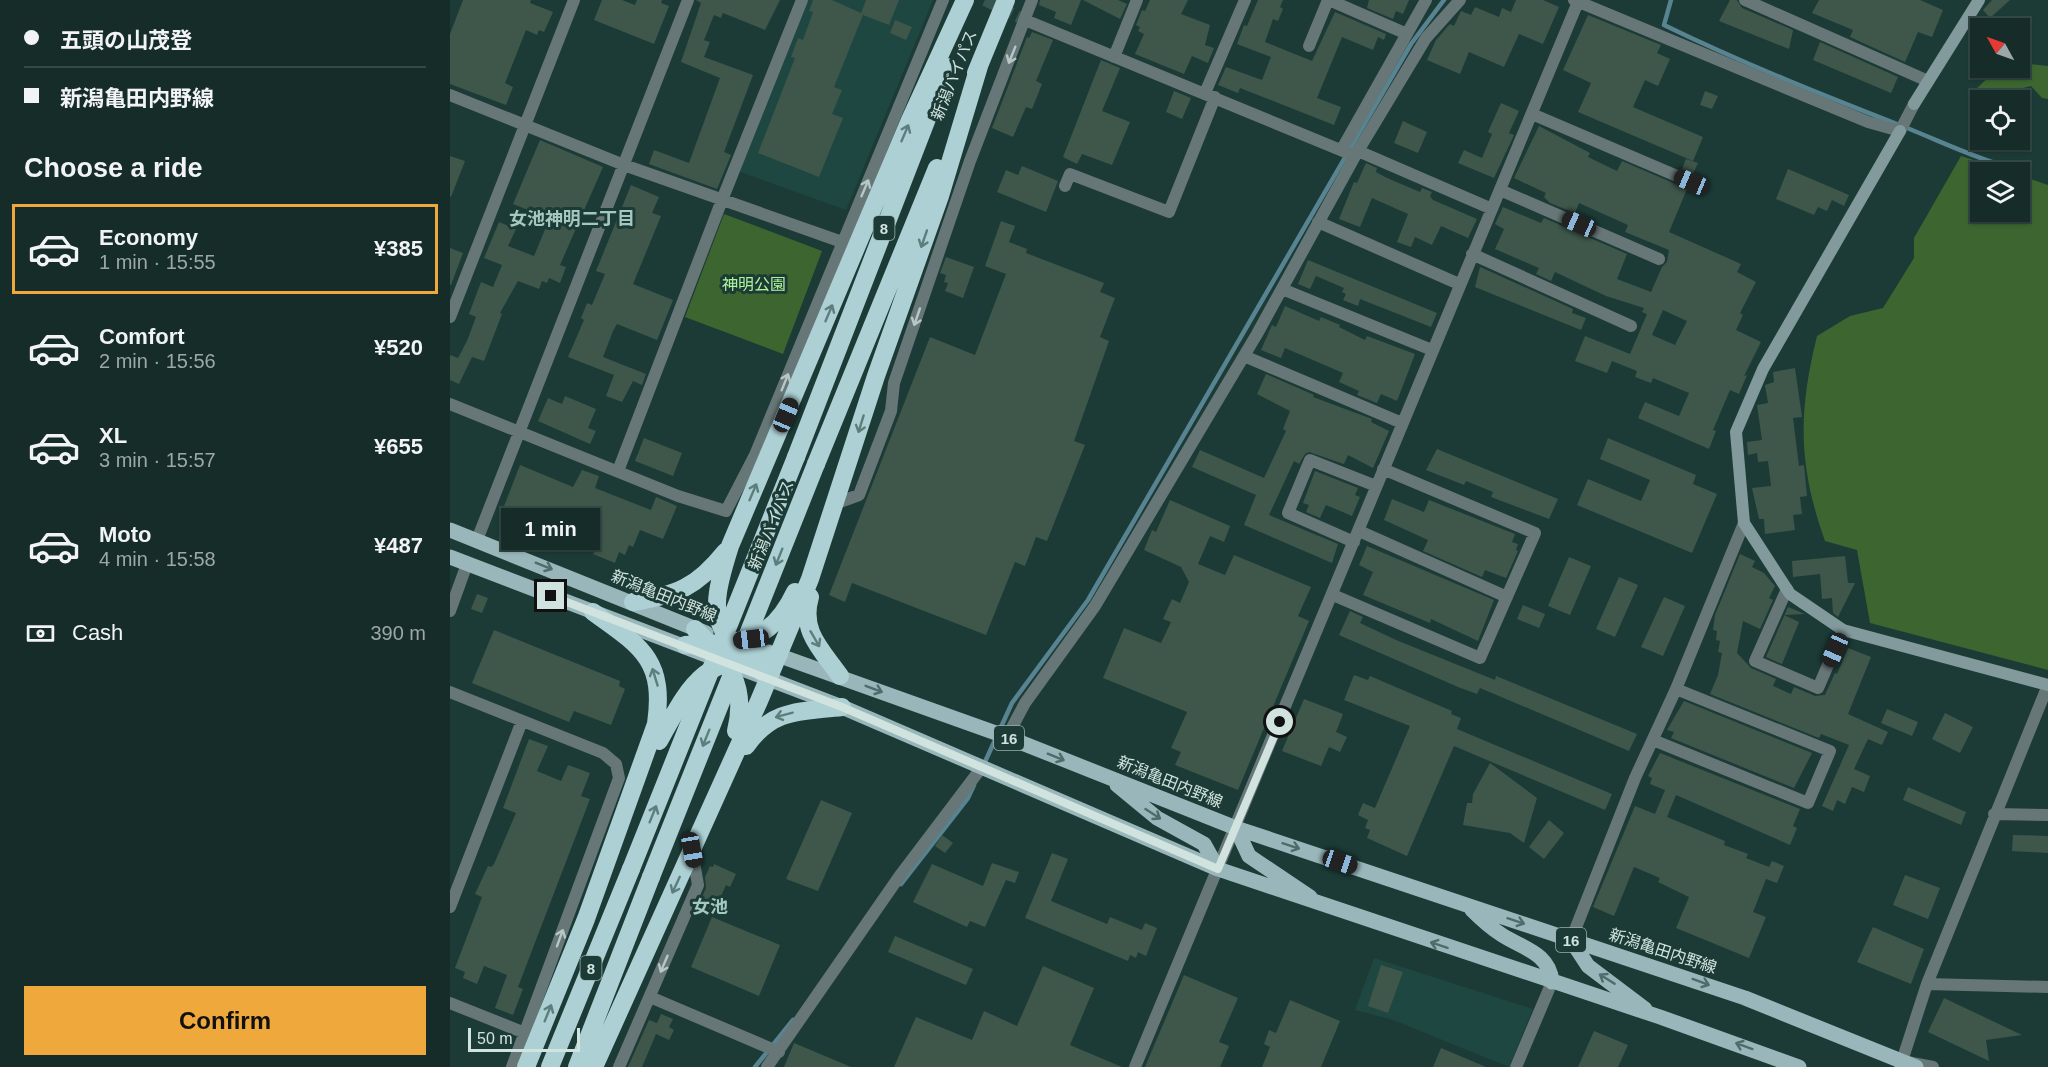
<!DOCTYPE html>
<meta charset="utf-8">
<style>
:root{--surface:#152c28;--page:#223834;--text:#f1f3f6;--muted:#9da7a8;--line:#344845;--accent:#eea83c}
body{margin:0;font-family:Helvetica,"Noto Sans JP",sans-serif;background:var(--page);color:var(--text);height:100vh;display:flex;flex-direction:column;font-size:22px;white-space:nowrap}
*{box-sizing:border-box;margin:0}
p{font-size:20px;color:var(--muted)}
.icon{flex:none;width:33px;height:33px;fill:none;stroke:currentColor;stroke-width:2;stroke-linecap:round;stroke-linejoin:round}
.map{position:relative;flex:1;overflow:hidden}
.sheet{display:flex;flex-direction:column;background:var(--surface);width:450px}
.sheet>*{flex:none}
.guide{display:grid;align-content:center;height:132px;padding:0 24px;background:var(--surface)}
.needle{width:39px;rotate:310deg}
.tools{position:absolute;left:1520px;top:18px;display:grid;gap:12px}
.tools a{display:grid;place-items:center;width:60px;height:60px;border-radius:0px;background:var(--surface);box-shadow:0 2px 4px #0004,0 0 0 2px var(--line);font-size:30px}
.scale{position:absolute;left:18px;bottom:15px;width:112px;box-sizing:border-box;padding-left:6px;border:3px solid #d1e3df;border-top:0;font-size:16px;line-height:21px;white-space:nowrap;color:#d1e3df;-webkit-text-stroke:4px #1c3b36;paint-order:stroke}
.end{position:absolute;width:27px;height:27px;margin:-14px;border:8px solid #d1e3df;background:#111;box-shadow:0 0 0 3px #111}
.from{border-radius:50%}
.bubble{position:absolute;height:42px;border-radius:0px;background:var(--surface);box-shadow:0 2px 4px #0004,0 0 0 2px var(--line);font-size:20px;font-weight:700;line-height:42px;text-align:center}
.car{position:absolute;width:18px;height:36px;margin:-18px -9px;border-radius:8px;box-shadow:0 0 4px 2px #0007;background:linear-gradient(#222 24%,#8ab4d8 0 40%,#222 0 76%,#8ab4d8 0 86%,#222 0)}
.guide b{display:flex;align-items:center;gap:21px;height:57px;font-size:22px}
.guide b+b{border-top:2px solid var(--line)}
.guide i{width:15px;height:15px;background:var(--text)}
ul{padding:0;list-style:none}
li{display:flex;align-items:center;gap:18px;height:90px;margin:0 12px 9px;padding:0 12px;border:3px solid transparent;border-radius:0px}
li div{flex:1}
li b{display:block;font-size:22px}
li em{font-style:normal;font-weight:700}
li.selected{border-color:var(--accent)}
li>.icon{width:54px;height:54px;stroke-width:1.5}
h2{padding:0 24px;font-size:27px;line-height:72px}
.pay{display:flex;align-items:center;gap:15px;height:66px;padding:0 24px;font-size:22px}
.pay p{margin-inline-start:auto}
.cta{display:flex;gap:12px;margin-top:auto;padding:12px 24px}
.cta a{flex:1;height:69px;border-radius:0px;background:var(--accent);color:#111;font-size:24px;font-weight:700;line-height:69px;text-align:center}
main{display:flex;flex:1;min-height:0}
.map>svg:first-child{display:block}
</style>
<main>
<section class="sheet">
<div class="guide">
<b><i class="from"></i>五頭の山茂登</b>
<b><i></i>新潟亀田内野線</b>
</div>
<h2>Choose a ride</h2>
<ul>
<li class="selected"><svg class="icon" aria-label="car" viewBox="0 0 24 24"><path d="M5 17H2v-5l4-1 3-4h7l3 4 3 1v5h-3M9 17h6M6 11h13"/><circle cx="7" cy="17" r="2"/><circle cx="17" cy="17" r="2"/></svg><div><b>Economy</b><p>1 min · 15:55</p></div><em>¥385</em></li>
<li><svg class="icon" aria-label="car" viewBox="0 0 24 24"><path d="M5 17H2v-5l4-1 3-4h7l3 4 3 1v5h-3M9 17h6M6 11h13"/><circle cx="7" cy="17" r="2"/><circle cx="17" cy="17" r="2"/></svg><div><b>Comfort</b><p>2 min · 15:56</p></div><em>¥520</em></li>
<li><svg class="icon" aria-label="car" viewBox="0 0 24 24"><path d="M5 17H2v-5l4-1 3-4h7l3 4 3 1v5h-3M9 17h6M6 11h13"/><circle cx="7" cy="17" r="2"/><circle cx="17" cy="17" r="2"/></svg><div><b>XL</b><p>3 min · 15:57</p></div><em>¥655</em></li>
<li><svg class="icon" aria-label="car" viewBox="0 0 24 24"><path d="M5 17H2v-5l4-1 3-4h7l3 4 3 1v5h-3M9 17h6M6 11h13"/><circle cx="7" cy="17" r="2"/><circle cx="17" cy="17" r="2"/></svg><div><b>Moto</b><p>4 min · 15:58</p></div><em>¥487</em></li>
</ul>
<div class="pay"><svg class="icon" aria-label="cash" viewBox="0 0 24 24"><path d="M3 7h18v10H3z"/><circle cx="12" cy="12" r="2"/></svg>Cash<p>390 m</p></div>
<div class="cta"><a>Confirm</a></div>
</section>
<div class="map">
<svg width="1598" height="1067" viewBox="0 0 1598 1067">
<rect width="100%" height="100%" fill="#1c3b36"/>
<!-- built -->
<path fill="#1d4740" d="M357 0H483L396 210 288 171Z
M924 958 1083 1009 1059 1067 943 1020 905 1010Z"/>
<!-- green -->
<path fill="#3c6530" d="M1579 64 1598 66V99L1592 98 1581 86 1545 95 1522 93 1547 69Z
M1511 156 1561 172H1530V212H1569V175L1598 185V670L1420 623 1407 550 1375 541C1348 465 1348 413 1367 336L1400 316 1433 308 1464 258V238Z
M274 214 372 251 333 354 235 317Z"/>
<g fill="none" stroke-linecap="round" stroke-linejoin="round">
<!-- stream -->
<path stroke="#588391" stroke-width="4.5" d="M1221 0 1214 25C1294 64 1375 96 1457 128 1492 142 1527 159 1564 169
M534 764 562 703 638 600 961 44 994 0
M451 884 518 798 524 785
M305 1067 343 1020"/>
</g>
<!-- building -->
<path fill="#3e574a" fill-rule="evenodd" d="M13 0H81L80 3 103 12 94 32 89 30 87 35 76 30 55 83 63 87 56 105 0 84V34Z
M152 0H172L185 5 187 0H212L211 3 219 6 204 44 144 20Z
M246 0H330L315 30 273 13 271 18 264 15 254 40 260 42 254 57 303 75 274 152 281 155 267 189 199 164 204 150 239 163 270 78 231 62 251 3Z
M363 0H382L411 13 416 0H449L439 25 413 15 384 87 392 90 382 114 393 118 369 177 308 153 345 58 341 57 348 38 353 40 363 12 359 11Z
M590 0H631L621 25 604 18 606 12 589 5Z
M633 0H668L677 4 670 19Z
M700 0H738L731 14 760 25 755 45 764 48 758 63 742 56 734 74 685 54 694 34 688 31 690 27 686 25 692 10 695 11Z
M808 0H833L830 7 833 9 828 21 823 19 815 42 862 61 885 12 936 34 934 40 928 37 923 50 892 37 867 98 891 107 884 125 790 88 788 93 768 85 776 67 812 80 821 57 787 44 794 25 797 26Z
M919 0H959L953 14 946 11 943 19 917 8Z
M1066 0H1093L1109 7 1093 44 1069 34 1054 67 1019 52 1010 74 977 60 986 40 1000 24 1004 26 1011 11 1021 15 1025 7 1049 17 1052 8 1061 12Z
M1280 0H1287L1292 8 1343 30 1339 49 1269 21Z
M1369 0H1470L1493 10 1482 37 1468 32 1455 62 1400 37 1403 30 1362 13Z
M1542 0H1560L1540 18 1533 10Z
M1138 15 1211 45 1207 53 1220 59 1208 86 1195 80 1183 107 1253 137 1243 161 1128 112 1141 83 1113 70Z
M445 20 462 27 456 40 440 33Z
M582 32 603 40 586 81 592 84 582 109 576 107 563 137 542 128 577 37 579 38Z
M1370 42 1448 77 1441 93 1363 60Z
M651 60 670 68 652 111 680 122 662 165 632 154 627 164 613 157Z
M724 91 741 98 732 119 716 112Z
M1255 91 1268 96 1262 109 1250 105Z
M1051 103 1069 111 1059 133 1064 135 1044 178 1008 163 1014 150 1032 158 1042 134 1038 132Z
M953 121 977 132 968 153 944 143Z
M1089 126 1140 153 1138 157 1167 171 1172 161 1237 189 1219 232 1291 264 1287 272 1306 282 1290 313 1293 315 1286 330 1311 342 1294 376 1297 375 1289 394 1280 390 1263 430 1266 431 1259 449 1188 418 1195 402 1229 416 1239 393 1203 378 1201 383 1185 377 1187 371 1162 361 1157 373 1125 361 1135 336 1180 354 1197 314 1192 312 1194 308 1156 296 1105 272 1101 281 1086 274 1089 268 1045 249 1054 229 1045 224 1053 207 1091 223 1094 218 1177 254 1167 279 1201 292 1212 267 1217 262 1219 250 1175 232 1178 225 1129 203 1125 213 1100 203 1094 197 1096 193 1064 178ZM1213 310 1237 321 1225 345 1202 335Z
M90 140 153 167 110 265 116 267 110 283 99 278 97 283 92 281 89 289 68 281 50 313 52 314 34 361 22 357 9 384 0 380V355L8 358 17 341 26 317 19 314 31 282 43 287 52 265 34 258 49 222 66 229 58 246 84 256 101 215 80 206 78 210 63 204Z
M0 156 15 161 1 197 0 196Z
M1236 159 1248 163 1243 174 1232 169Z
M916 163 927 168 926 172 937 178 970 192 972 188 982 192 980 196 983 200 1027 219 1018 238 991 226 982 245 965 237 961 247 947 242 958 214 922 198 910 227 889 219 904 182 907 183Z
M572 166 608 181 596 212 547 192 556 170 568 175Z
M1338 169 1399 195 1394 206 1382 200 1377 211 1368 207 1364 215 1326 199Z
M181 185 209 197 202 213 211 216 183 284 223 300 207 340 167 324 163 331 153 357 196 374 192 385 183 381 172 402 156 396 164 375 118 357 134 320 131 318 137 303 142 305 155 274 146 271Z
M551 221 565 226 559 242 577 249 576 253 654 283 650 292 665 298 650 337 659 341 624 441 635 445 597 541 586 537 575 566 565 562 536 635 402 583 395 602 379 595 480 337 525 355 556 274 535 266Z
M0 248 13 253 1 285H0Z
M496 257 524 267 513 298 495 291 498 283 494 282 496 275 490 273Z
M858 260 987 313 981 327 910 299 908 306 893 300 896 294 892 292 894 288 866 276 860 289 848 284Z
M1030 267 1123 309 1122 313 1136 318 1131 330 1025 287Z
M835 306 869 321 871 317 890 325 889 327 915 340 917 336 965 354 947 401 931 394 927 403 907 395 909 391 889 382 893 373 835 348 831 358 811 350 822 325 826 327Z
M1345 368 1352 417 1343 418 1349 466 1354 465 1357 496 1350 497 1352 514 1343 515 1345 530 1315 534 1314 519H1309L1302 488 1321 486 1318 461 1308 462 1307 453 1298 455 1297 442 1312 440 1307 405 1318 403 1315 385 1324 382 1323 372Z
M816 374 864 395 863 397 922 419 921 422 939 431 923 468 898 455 894 464 859 452 855 454 849 464 844 461 819 515 888 544 882 563 794 525 806 495 742 467 750 450 814 478 836 431 833 429 840 411 807 394Z
M115 396 146 409 138 428 146 431 140 444 88 421 98 398 112 404Z
M194 438 232 453 223 476 185 461Z
M1158 438 1246 475 1243 484 1267 494 1242 553 1127 505 1138 479 1191 501 1200 480 1150 459Z
M987 449 1108 499 1099 519 1041 497 1043 492 1016 481 1014 485 976 470Z
M70 465 123 487 132 470 149 476 145 488 201 510 206 497 227 506 213 539 190 530 183 547 179 545 175 555 169 552 165 563 143 554 145 551 51 514Z
M865 471 908 488 905 495 910 497 902 516 876 505 870 518 856 512 859 505 853 503Z
M942 499 974 512 979 500 1065 534 1062 542 1068 544 1066 550 1068 551 1056 578 1035 570 1032 577 973 551 978 540 934 520Z
M720 500 780 526 774 542 760 536 748 564 775 575 784 555 861 587 848 616 859 621 788 790 725 765 731 752 721 748 737 712 653 678 674 628 711 643 721 622 713 619 722 599 730 603 739 582 731 567 694 550 702 530 706 532Z
M917 546 1044 600 1028 641 981 619 980 623 913 595 923 572 909 565Z
M1290 554 1305 561 1302 567 1314 573 1325 586 1319 598 1323 600 1310 629 1293 621 1287 653 1301 668 1326 679 1323 686 1341 694 1344 687 1365 696 1375 695 1385 673 1387 674 1398 648 1421 657 1398 714 1438 732 1432 745 1418 739 1404 769 1420 776 1414 792 1402 787 1395 804 1387 800 1383 811 1372 806 1399 745 1371 734 1369 738 1260 694 1268 675 1272 653 1268 652 1270 641 1266 640 1267 631 1263 630 1265 615Z
M1395 556 1398 583H1405L1388 617 1383 613 1382 598 1372 599 1370 574 1343 577 1342 561Z
M1119 557 1141 566 1120 615 1098 606Z
M1169 577 1188 585 1165 637 1146 629Z
M27 594 38 598 32 613 21 609Z
M1214 597 1235 606 1213 656 1191 647Z
M1073 605 1095 614 1089 628 1067 619Z
M1338 607 1355 614 1334 615 1349 622 1332 664 1316 657Z
M900 611 913 617 910 623 946 640 1045 680 1046 676 1187 734 1179 751 1030 688 1027 694 1008 687 889 635Z
M44 630 170 681 169 686 175 689 161 725 124 711 119 722 22 683Z
M904 675 918 680 920 676 1002 711 1001 714 1011 718 1007 729 1162 794 1155 810 1004 746 957 856 917 838 920 830 915 828 918 820 908 815 913 803 925 808 960 726 894 700Z
M854 699 893 714 886 732 897 737 890 752 879 747 871 766 832 751Z
M1234 701 1362 753 1344 788 1221 738 1224 732 1217 730Z
M1437 709 1468 722 1462 736 1431 723Z
M1495 713 1523 727 1510 753 1482 739Z
M79 739 98 746 87 771 111 781 118 765 140 773 131 796 140 799 68 987 73 989 63 1015 45 1008 57 975 34 966 27 984 13 978 15 972 5 968 32 897 25 894 38 866 41 867 44 864 66 813 53 808Z
M1210 753 1350 809 1343 826 1347 828 1340 845 1226 795 1217 817 1275 841 1274 845 1298 854 1296 858 1319 867 1322 861 1334 866 1327 883 1316 879 1303 912 1316 917 1299 958 1226 928 1239 897 1208 882 1210 878 1184 867 1164 916 1143 907 1185 806 1205 814 1215 790 1200 784 1202 778 1198 776Z
M1040 763 1087 798 1074 843 1060 833 1013 825 1017 803H1022L1023 794Z
M1458 787 1516 812 1511 825 1453 800Z
M371 800 402 813 368 891 336 879Z
M1099 820 1114 833 1094 859 1079 847Z
M492 835 503 843 495 853 485 846Z
M1563 835 1598 836V853L1562 851Z
M602 853 618 859 601 901 657 924 660 917 692 930 695 923 707 928 696 956 688 952 686 958 680 955 678 961 575 918Z
M542 863 569 872 565 883 556 880 535 927 520 921 517 927 463 902 482 864 533 886Z
M264 864 286 874 280 887 276 885 264 911 249 904 256 888 255 877 260 866 263 867Z
M1455 875 1490 888 1478 919 1443 905Z
M262 917 330 945 309 996 241 967Z
M1423 927 1474 949 1461 984 1407 962Z
M445 936 523 969 516 985 438 952Z
M931 965 953 972 938 1013 918 1006Z
M593 966 644 988 620 1045 672 1067H444L466 1017 522 1040 534 1011 567 1026Z
M734 975 788 998 769 1042 779 1046 770 1067H695Z
M1494 998 1572 1035 1536 1040 1539 1061 1478 1032Z
M840 1000 890 1021 871 1067H812L820 1047 814 1044 819 1030 826 1033Z
M211 1014 223 1019 219 1027 224 1030 219 1040 206 1034 192 1067H178L199 1020 207 1023Z
M1144 1031 1178 1045 1168 1067H1128Z
M344 1043 401 1067H334Z
M991 1048 1036 1067H983Z"/>
<g fill="none" stroke-linecap="round" stroke-linejoin="round">
<!-- street-tunnel -->
<path stroke="#37544f" stroke-width="12" stroke-dasharray="12 6" stroke-linecap="butt" d="M535 0 575 20"/>
<!-- street -->
<path stroke="#677677" stroke-width="12" d="M879 0 957 34
M1124 0 1418 122 1450 131 1464 104
M1295 0 1478 81
M575 20 905 156
M859 46 878 0
M664 57 687 0
M755 93 795 0
M0 95 174 165 392 242
M1082 114 1241 182
M892 149 976 0
M908 151 1042 209
M615 186 620 174 719 212 765 97
M1050 190 1209 259
M868 222 1009 284
M1022 254 1181 326
M832 289 982 350
M0 317 124 0
M794 356 952 423
M0 404 228 496 276 511 305 455 493 0
M168 471 272 200 352 0
M387 503 409 495 441 411 444 383 520 161 582 0
M909 531 1057 597
M27 540 238 0
M904 542 838 513 860 460 926 486
M1337 589 1305 661 1368 688 1393 630
M883 595 1030 658 1085 533 933 469
M0 611 17 564
M0 692 153 753 166 764 169 778 62 1067
M557 737 575 703 645 606 807 334 905 156 976 38 1010 0
M1203 740 1358 803 1380 751 1226 689
M1544 814 1598 815
M0 907 72 721
M1121 940 1185 778 1226 689 1294 523
M1477 984 1598 987
M200 997 329 1052
M0 1003 75 1033
M1457 1062 1483 1067
M169 1067 248 885 242 851
M317 1067 451 874 532 767
M685 1067 1128 2
M1066 1067 1102 982
M1450 1067 1477 984 1598 685"/>
<!-- secondary -->
<path stroke="#839a9d" stroke-width="12" d="M1464 104 1529 0
M1450 131 1313 369 1286 432 1294 523 1340 594 1393 630 1598 685"/>
<!-- primary -->
<path stroke="#99b6ba" stroke-width="15" d="M0 530 256 633
M0 557 392 707 768 869 1210 1017 1349 1067
M319 652 557 737 786 828 1295 998 1466 1067
M667 785 707 818 754 844 768 869
M786 828 799 856 860 897
M1022 910C1031 919 1041 928 1052 935 1072 948 1100 953 1102 982
M1121 940 1138 966 1195 1009"/>
<!-- highway -->
<path stroke="#acd0d4" stroke-width="18" d="M526 73 556 0
M346 457 497 67
M366 464 487 168
M360 597C350 631 371 649 390 676
M183 602C227 595 247 587 275 552
M245 629C277 662 298 683 286 731
M235 645C289 641 319 647 345 592
M319 678C261 629 257 619 280 546L460 120 515 0
M209 741C244 678 253 658 329 655
M296 746C323 708 350 712 392 707
M76 1067 136 919 206 724C215 660 192 647 143 612
M100 1067 181 869
M127 1067 201 877
M144 1067 309 701 360 579 426 376 490 196 530 63"/>
<!-- highway-bridge -->
<path stroke="#acd0d4" stroke-width="18" d="M181 869 346 457
M201 877 366 464"/>
</g>
<!-- one-way arrows -->
<defs><path id="oneway-shaft" d="M-6 0H5M1.5-3L5.5 0L1.5 3" fill="none" stroke-width="1.6" stroke-linecap="round" stroke-linejoin="round" transform="scale(1.5)"/></defs>
<g stroke="#b6c8c5">
<use href="#oneway-shaft" transform="translate(562 55) rotate(112)"/>
<use href="#oneway-shaft" transform="translate(415 188) rotate(-67)"/>
<use href="#oneway-shaft" transform="translate(467 317) rotate(109)"/>
<use href="#oneway-shaft" transform="translate(335 382) rotate(-68)"/>
<use href="#oneway-shaft" transform="translate(110 938) rotate(-70)"/>
<use href="#oneway-shaft" transform="translate(214 964) rotate(113)"/>
</g>
<g stroke="#5d7e7d">
<use href="#oneway-shaft" transform="translate(455 133) rotate(-67)"/>
<use href="#oneway-shaft" transform="translate(474 239) rotate(109)"/>
<use href="#oneway-shaft" transform="translate(379 313) rotate(-67)"/>
<use href="#oneway-shaft" transform="translate(411 424) rotate(107)"/>
<use href="#oneway-shaft" transform="translate(303 492) rotate(-67)"/>
<use href="#oneway-shaft" transform="translate(329 557) rotate(112)"/>
<use href="#oneway-shaft" transform="translate(365 639) rotate(60)"/>
<use href="#oneway-shaft" transform="translate(205 677) rotate(-107)"/>
<use href="#oneway-shaft" transform="translate(334 715) rotate(165)"/>
<use href="#oneway-shaft" transform="translate(256 738) rotate(112)"/>
<use href="#oneway-shaft" transform="translate(203 814) rotate(-68)"/>
<use href="#oneway-shaft" transform="translate(226 885) rotate(115)"/>
<use href="#oneway-shaft" transform="translate(98 1013) rotate(-68)"/>
</g>
<g stroke="#4e6c6b">
<use href="#oneway-shaft" transform="translate(94 566) rotate(22)"/>
<use href="#oneway-shaft" transform="translate(424 689) rotate(21)"/>
<use href="#oneway-shaft" transform="translate(606 757) rotate(22)"/>
<use href="#oneway-shaft" transform="translate(703 814) rotate(33)"/>
<use href="#oneway-shaft" transform="translate(841 846) rotate(18)"/>
<use href="#oneway-shaft" transform="translate(1066 921) rotate(18)"/>
<use href="#oneway-shaft" transform="translate(989 945) rotate(-162)"/>
<use href="#oneway-shaft" transform="translate(1157 979) rotate(-148)"/>
<use href="#oneway-shaft" transform="translate(1251 982) rotate(20)"/>
<use href="#oneway-shaft" transform="translate(1294 1046) rotate(-160)"/>
</g>
<g fill="none" stroke-linecap="round" stroke-linejoin="round">
<!-- route -->
<path stroke="#d1e3df" stroke-width="8" d="M101 596 392 707 768 869 830 722"/>
</g>
<g text-anchor="middle" dominant-baseline="central" stroke-width="6" stroke-linejoin="round" paint-order="stroke">
<!-- shield labels -->
<g fill="#1c3b36" stroke="#9bb1ac" stroke-width="1.5">
<rect x="423.5" y="216" width="21" height="24" rx="4.5"/>
<rect x="544" y="726" width="30" height="24" rx="4.5"/>
<rect x="1106" y="928" width="30" height="24" rx="4.5"/>
<rect x="130.5" y="956" width="21" height="24" rx="4.5"/>
</g>
<g font-size="15" font-weight="bold" fill="#d1e3df">
<text x="434" y="228">8</text>
<text x="559" y="738">16</text>
<text x="1121" y="940">16</text>
<text x="141" y="968">8</text>
</g>
<!-- street labels -->
<g font-size="16" fill="#d1e3df" stroke="#1c3b36">
<text transform="translate(504 75) rotate(-68)">新潟バイパス</text>
<text transform="translate(321 525) rotate(-68)">新潟バイパス</text>
<text transform="translate(214 596) rotate(22)">新潟亀田内野線</text>
<text transform="translate(720 782) rotate(22)">新潟亀田内野線</text>
<text transform="translate(1213 951) rotate(18)">新潟亀田内野線</text>
</g>
<!-- park labels -->
<g font-size="16" fill="#aef59a" stroke="#1c3b36">
<text x="304" y="284">神明公園</text>
</g>
<!-- neighbourhood labels -->
<g font-size="18" font-weight="bold" fill="#a4c7c0" stroke="#1c3b36">
<text x="122" y="219">女池神明二丁目</text>
<text x="260" y="907">女池</text>
</g>
</g>
</svg>
<div class="tools">
<a><svg class="needle" viewBox="-14 -14 28 28"><path d="M0-13l5 13h-10z" fill="#e53935"/><path d="M0 13l5-13h-10z" fill="#9da7a8"/></svg></a>
<a><svg class="icon" aria-label="locate" viewBox="0 0 24 24"><circle cx="12" cy="12" r="6"/><path d="M12 2v4M12 18v4M2 12h4M18 12h4"/></svg></a>
<a><svg class="icon" aria-label="layers" viewBox="0 0 24 24"><path d="M12 4l9 5-9 5-9-5zM3 14l9 5 9-5"/></svg></a>
</div>
<div class="scale">50 m</div>
<i class="end from" style="left:830px;top:722px"></i>
<i class="end" style="left:101px;top:596px"></i>
<div class="bubble" style="left:51px;top:508px;width:99px">1 min</div>
<i class="car" style="left:1241px;top:182px;rotate:293deg"></i>
<i class="car" style="left:1129px;top:224px;rotate:294deg"></i>
<i class="car" style="left:336px;top:415px;rotate:23deg"></i>
<i class="car" style="left:301px;top:639px;rotate:263deg"></i>
<i class="car" style="left:1385px;top:650px;rotate:204deg"></i>
<i class="car" style="left:242px;top:850px;rotate:170deg"></i>
<i class="car" style="left:890px;top:862px;rotate:109deg"></i>
</div>
</main>
